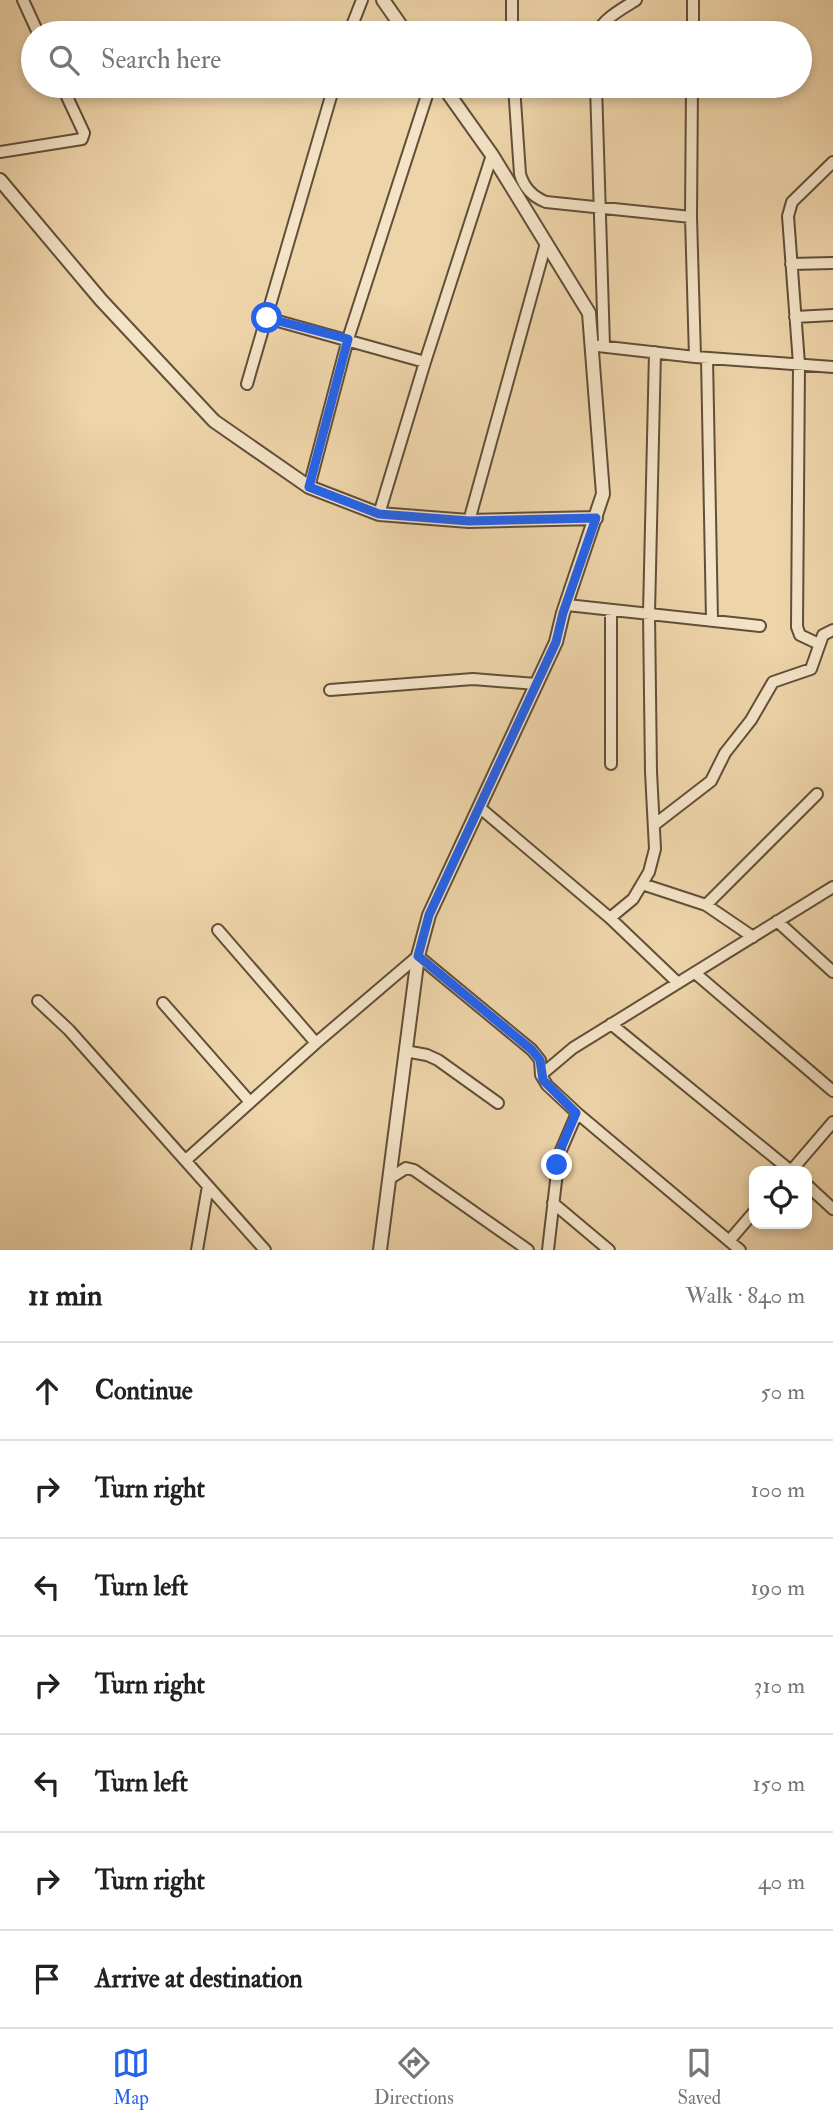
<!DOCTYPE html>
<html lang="en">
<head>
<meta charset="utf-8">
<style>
	:root { --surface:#fff; --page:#f2f2f2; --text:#222; --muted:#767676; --line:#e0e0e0; --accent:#2563eb }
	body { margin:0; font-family:"IM FELL Double Pica",serif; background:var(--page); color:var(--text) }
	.controls { position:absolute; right:21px; bottom:21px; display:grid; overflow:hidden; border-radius:14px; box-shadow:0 4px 10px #0003 }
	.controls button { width:63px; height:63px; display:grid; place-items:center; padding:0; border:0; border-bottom:2px solid var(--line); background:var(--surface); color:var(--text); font:35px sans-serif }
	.stop { position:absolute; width:21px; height:21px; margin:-16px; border:5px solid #2563eb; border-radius:50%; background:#fff }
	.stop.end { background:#2563eb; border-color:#fff; box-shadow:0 2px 7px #0008 }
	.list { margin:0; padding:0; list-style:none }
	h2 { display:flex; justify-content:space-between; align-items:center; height:91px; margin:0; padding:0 28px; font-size:30px }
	h2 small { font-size:23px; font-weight:400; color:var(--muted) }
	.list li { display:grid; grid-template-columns:46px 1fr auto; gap:21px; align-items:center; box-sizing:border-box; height:98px; padding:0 28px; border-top:2px solid var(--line) }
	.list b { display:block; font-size:26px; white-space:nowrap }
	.list em { font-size:23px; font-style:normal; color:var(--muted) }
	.icon { flex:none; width:38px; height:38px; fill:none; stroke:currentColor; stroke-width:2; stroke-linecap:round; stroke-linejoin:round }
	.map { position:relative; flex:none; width:833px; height:1250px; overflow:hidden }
	.search { position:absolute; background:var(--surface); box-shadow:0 4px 10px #0003; left:21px; right:21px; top:21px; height:77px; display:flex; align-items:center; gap:18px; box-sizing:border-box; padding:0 24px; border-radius:38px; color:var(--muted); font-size:26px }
	.sheet { height:777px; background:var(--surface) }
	nav { display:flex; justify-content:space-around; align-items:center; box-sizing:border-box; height:98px; border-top:2px solid var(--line); background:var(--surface); font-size:19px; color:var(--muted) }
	nav a { display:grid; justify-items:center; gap:4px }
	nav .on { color:var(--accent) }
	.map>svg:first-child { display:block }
</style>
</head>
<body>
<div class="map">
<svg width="833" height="1250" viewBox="0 0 833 1250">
	<rect width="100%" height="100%" fill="#eed4a9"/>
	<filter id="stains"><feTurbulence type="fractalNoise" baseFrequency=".00286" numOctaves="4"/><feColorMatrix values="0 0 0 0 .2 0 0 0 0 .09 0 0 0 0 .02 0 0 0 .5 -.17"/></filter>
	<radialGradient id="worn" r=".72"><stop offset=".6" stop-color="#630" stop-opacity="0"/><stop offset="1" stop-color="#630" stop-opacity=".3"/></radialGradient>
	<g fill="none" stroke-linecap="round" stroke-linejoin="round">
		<g stroke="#614f38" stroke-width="14">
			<path id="minor" d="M23 0 38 33
				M349 33 362 0
				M512 33V0
				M597 33C604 18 622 9 636 0
				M693 33V0
				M514 86 520 174C524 188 533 197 546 202L691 217
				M596 86 604 346
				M692 86 691 217 695 357
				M0 152 82 139 84 133 62 86
				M791 264 833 263
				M795 317 833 315
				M267 318 425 362
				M598 346 695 357 833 367
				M707 358 712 620
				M247 384 334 86
				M309 487 348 339 430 86
				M379 514 425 362 492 155
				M469 521 546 243
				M567 605 760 626
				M611 610V764
				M819 644 800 635 797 627 799 364 788 216 792 202 833 162
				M330 690 473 679 536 684
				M479 807 610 918 678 983
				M654 825 711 781 725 753 751 720 773 682 811 669 823 635 833 630
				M642 884 706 905 753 937
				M706 905 817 794
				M610 918 633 899 649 872 655 849 651 772 649 613 655 352
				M777 921 833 972
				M218 930 316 1043
				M695 973 833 1091
				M38 1001 69 1030 265 1250
				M163 1003 250 1102
				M611 1024 791 1171
				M405 1051 427 1055 438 1060 498 1103
				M186 1160 316 1043 418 956 532 1050 540 1060 541 1075
				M791 1171 833 1122
				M389 1179 406 1168 414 1170 528 1250
				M807 1185 833 1209
				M553 1203 609 1250
				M729 1241 754 1212
				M197 1250 208 1186
				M548 1250 559 1155 577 1113
				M740 1250 577 1113 547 1085 541 1075 573 1048 833 887"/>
		</g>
		<g stroke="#614f38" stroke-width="16">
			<path id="tertiary" d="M383 0 406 33
				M0 180 101 300 214 421 309 487 379 514 469 521 596 518
				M380 1250 418 956 429 915 556 642 563 613 603 494 589 313 492 155 443 86"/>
		</g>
		<use href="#minor" stroke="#f4e3c7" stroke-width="10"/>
		<use href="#tertiary" stroke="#f4e3c7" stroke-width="12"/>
	</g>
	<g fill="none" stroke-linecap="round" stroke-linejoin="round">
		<path stroke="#2563eb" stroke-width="9" d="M267 318 348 339 309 487 379 514 469 521 596 518 563 613 556 642 429 915 418 956 532 1050 540 1060 543 1080 576 1113 562 1146 557 1165"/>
	</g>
	<rect width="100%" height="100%" filter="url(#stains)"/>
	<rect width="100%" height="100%" fill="url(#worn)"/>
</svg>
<div class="controls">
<button><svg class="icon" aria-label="locate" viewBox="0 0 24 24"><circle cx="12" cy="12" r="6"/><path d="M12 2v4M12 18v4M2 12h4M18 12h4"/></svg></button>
</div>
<div class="stop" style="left:267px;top:318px"></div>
<div class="stop end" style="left:557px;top:1165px"></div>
<div class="search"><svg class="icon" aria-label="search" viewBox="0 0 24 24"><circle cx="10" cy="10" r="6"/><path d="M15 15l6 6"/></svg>Search here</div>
</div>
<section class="sheet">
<h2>11 min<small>Walk · 840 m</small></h2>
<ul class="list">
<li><svg class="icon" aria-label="ahead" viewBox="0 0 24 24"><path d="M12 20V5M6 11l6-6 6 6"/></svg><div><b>Continue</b></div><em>50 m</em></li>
<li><svg class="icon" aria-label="right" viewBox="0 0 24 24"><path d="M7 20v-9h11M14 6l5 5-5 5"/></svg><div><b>Turn right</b></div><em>100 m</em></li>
<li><svg class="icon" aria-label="left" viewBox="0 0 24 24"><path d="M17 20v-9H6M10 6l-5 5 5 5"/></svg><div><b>Turn left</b></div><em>190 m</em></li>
<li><svg class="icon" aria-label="right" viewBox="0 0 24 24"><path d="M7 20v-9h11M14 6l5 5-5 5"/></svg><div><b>Turn right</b></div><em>310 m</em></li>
<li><svg class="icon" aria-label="left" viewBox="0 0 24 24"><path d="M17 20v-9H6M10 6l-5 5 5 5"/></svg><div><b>Turn left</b></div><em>150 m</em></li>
<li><svg class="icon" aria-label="right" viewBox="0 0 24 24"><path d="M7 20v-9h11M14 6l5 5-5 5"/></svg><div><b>Turn right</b></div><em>40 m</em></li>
<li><svg class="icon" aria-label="arrive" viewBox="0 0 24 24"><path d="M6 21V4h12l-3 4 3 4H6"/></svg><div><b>Arrive at destination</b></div></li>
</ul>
</section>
<nav>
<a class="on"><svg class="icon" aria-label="map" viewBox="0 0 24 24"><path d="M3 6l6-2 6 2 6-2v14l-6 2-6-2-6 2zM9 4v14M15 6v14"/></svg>Map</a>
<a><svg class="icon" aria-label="directions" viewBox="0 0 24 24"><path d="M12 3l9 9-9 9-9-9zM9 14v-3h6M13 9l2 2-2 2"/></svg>Directions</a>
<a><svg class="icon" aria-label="saved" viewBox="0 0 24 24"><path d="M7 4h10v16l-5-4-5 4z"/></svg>Saved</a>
</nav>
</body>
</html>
